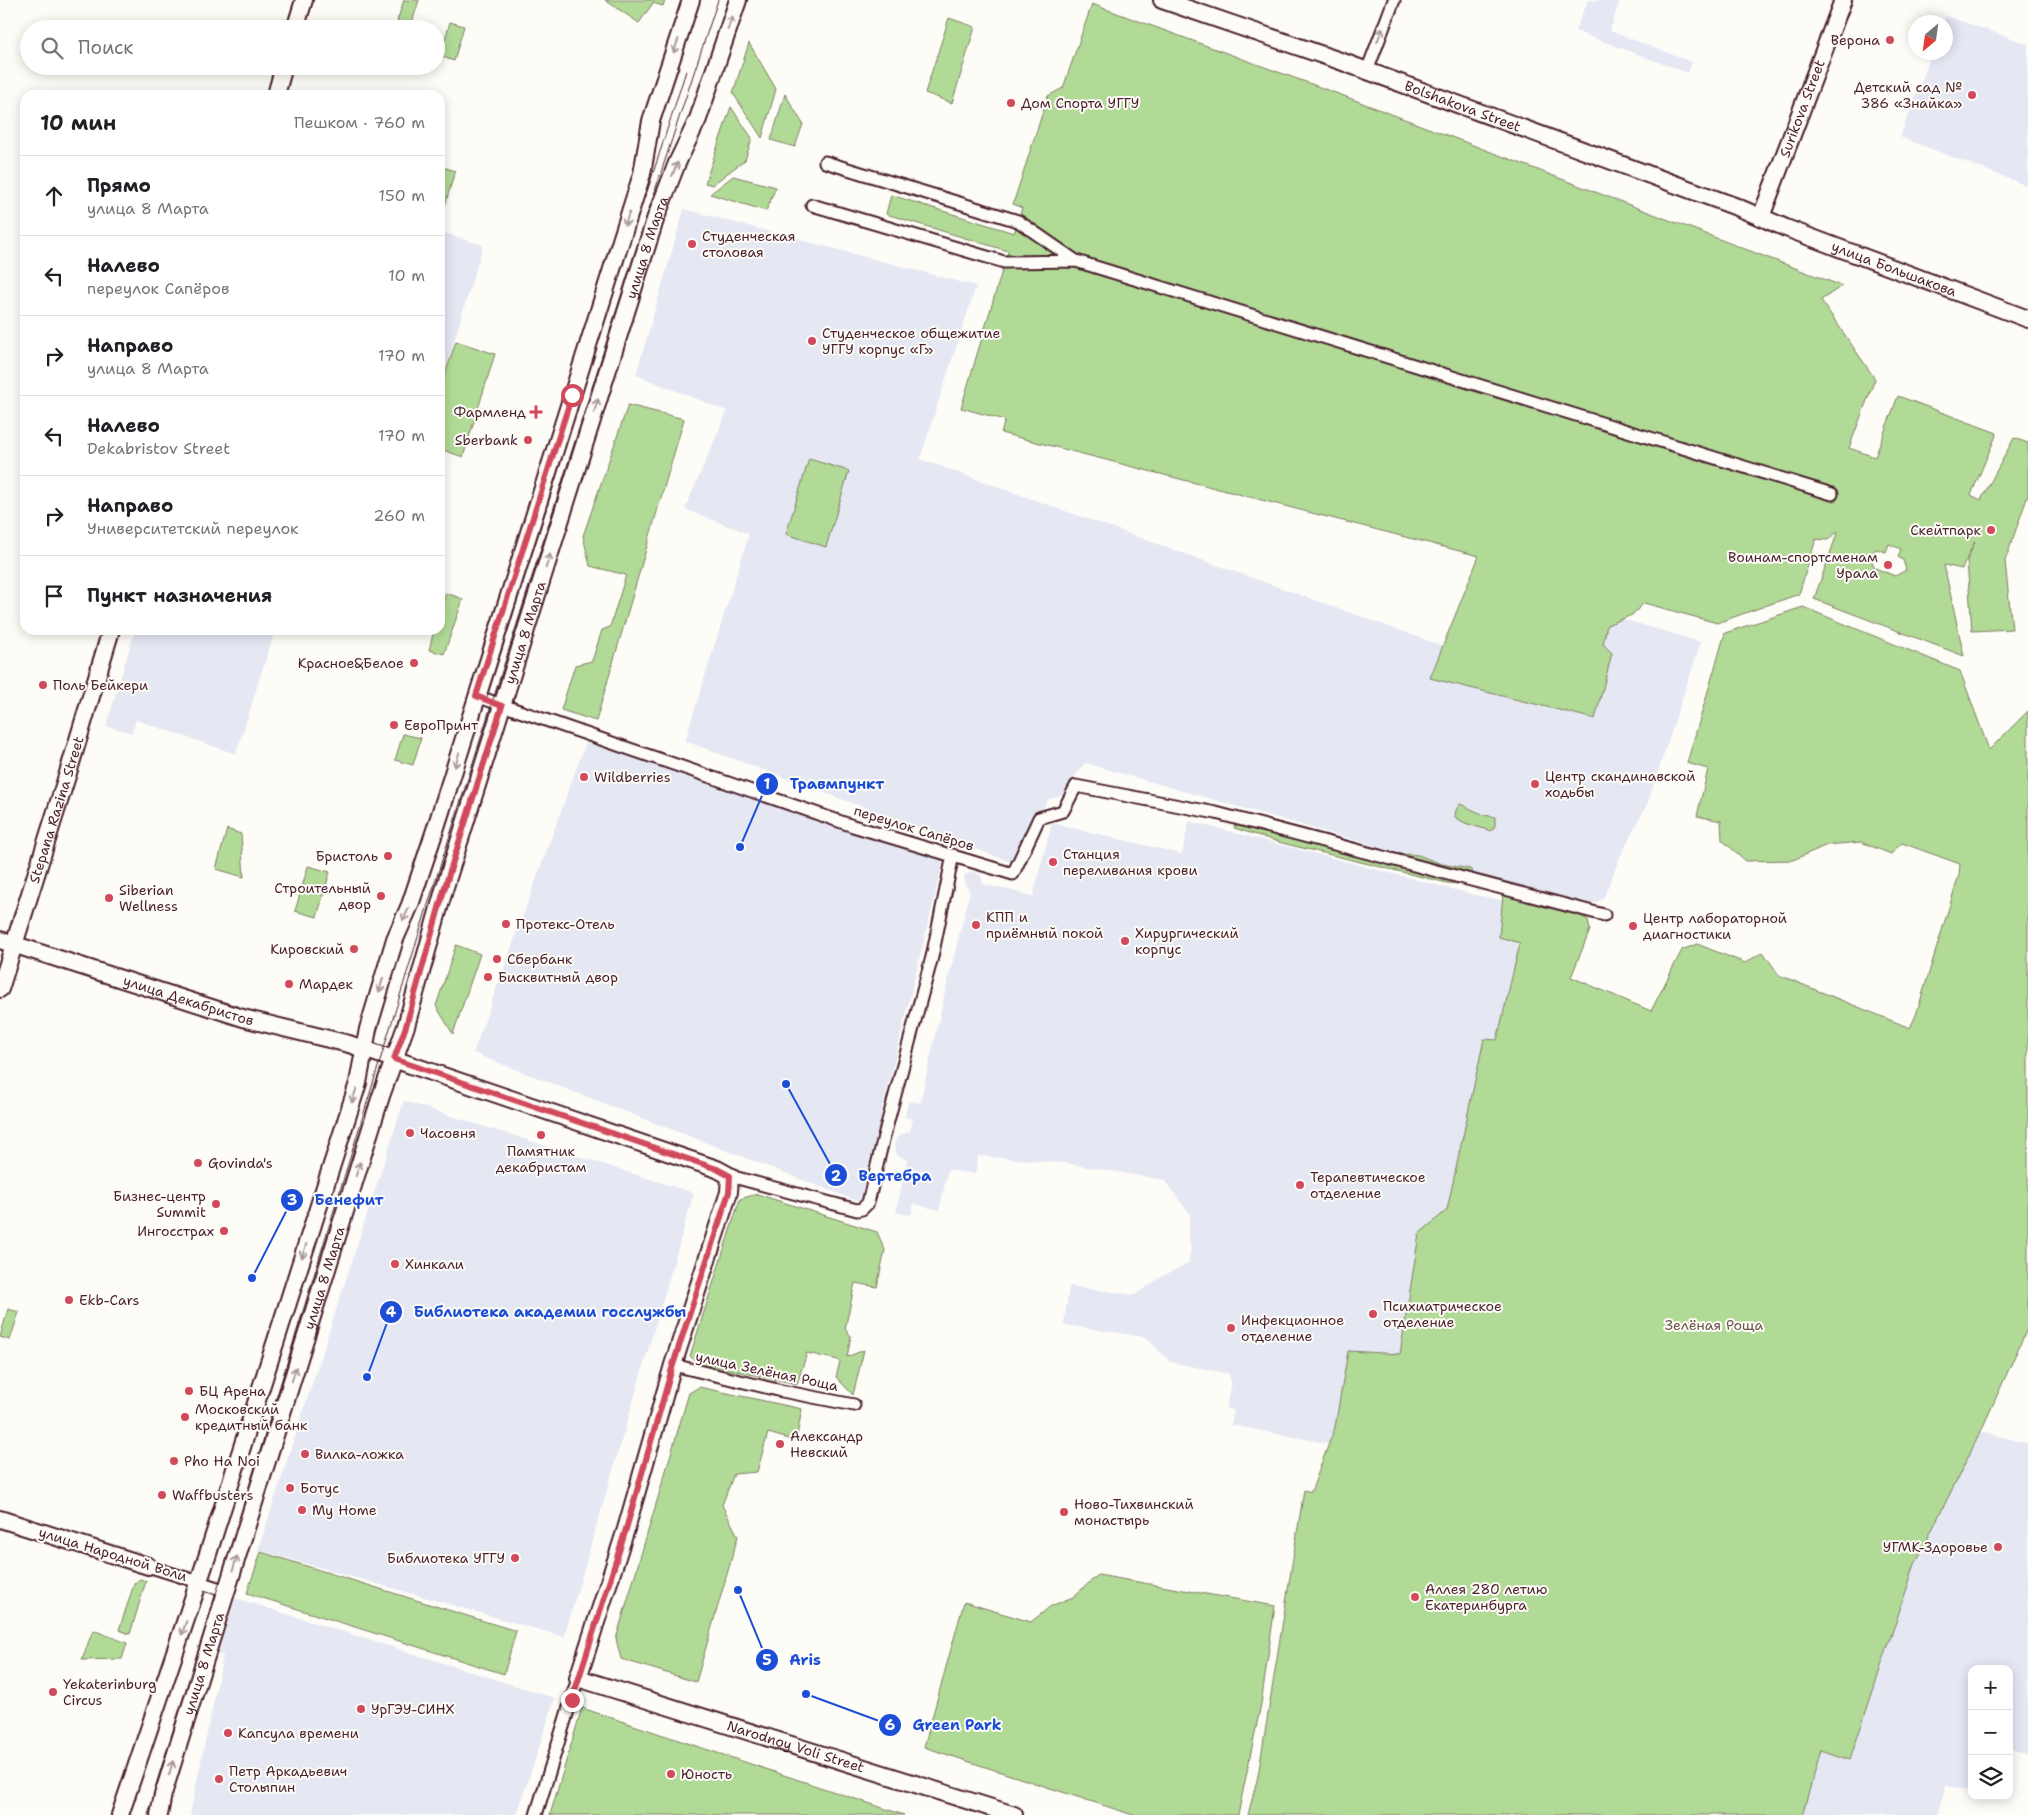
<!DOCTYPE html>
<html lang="ru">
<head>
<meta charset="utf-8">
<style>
	:root { --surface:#fff; --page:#f2f2f2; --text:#202124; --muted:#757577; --line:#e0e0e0 }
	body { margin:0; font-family:"Shantell Sans",sans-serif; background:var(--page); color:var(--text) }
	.controls { position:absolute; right:15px; bottom:15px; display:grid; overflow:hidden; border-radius:10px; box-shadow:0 2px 12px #0003 }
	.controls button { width:45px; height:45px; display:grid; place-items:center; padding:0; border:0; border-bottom:1px solid var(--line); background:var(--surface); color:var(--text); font:25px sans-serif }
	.compass { position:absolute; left:1908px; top:15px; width:45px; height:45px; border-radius:50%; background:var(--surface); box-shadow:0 2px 12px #0003; rotate:209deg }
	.stop { position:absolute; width:15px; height:15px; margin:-11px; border:4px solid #d1495b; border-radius:50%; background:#fff }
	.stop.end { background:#d1495b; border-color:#fff; box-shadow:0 1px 5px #0008 }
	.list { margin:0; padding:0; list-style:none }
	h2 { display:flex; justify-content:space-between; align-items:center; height:65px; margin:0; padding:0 20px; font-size:21px }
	h2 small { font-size:16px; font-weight:400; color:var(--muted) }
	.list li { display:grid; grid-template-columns:32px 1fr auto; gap:15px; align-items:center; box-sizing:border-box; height:80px; padding:0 20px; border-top:1px solid var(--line) }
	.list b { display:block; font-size:19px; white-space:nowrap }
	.list p { margin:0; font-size:16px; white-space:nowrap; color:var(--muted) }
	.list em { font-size:16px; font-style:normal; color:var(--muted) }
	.icon { flex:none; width:28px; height:28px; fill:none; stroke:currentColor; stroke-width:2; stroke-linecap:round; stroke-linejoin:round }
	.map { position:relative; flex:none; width:2028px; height:1815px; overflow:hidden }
	.search { position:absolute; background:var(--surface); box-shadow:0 2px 12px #0003; left:20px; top:20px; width:425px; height:55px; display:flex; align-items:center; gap:12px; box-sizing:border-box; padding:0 18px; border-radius:28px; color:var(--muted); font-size:19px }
	.panel { position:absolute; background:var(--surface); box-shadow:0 2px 12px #0003; left:20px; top:90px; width:425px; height:545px; border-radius:15px }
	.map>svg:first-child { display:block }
</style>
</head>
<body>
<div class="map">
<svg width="2028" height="1815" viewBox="0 0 2028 1815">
	<rect width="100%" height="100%" fill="#fdfcf7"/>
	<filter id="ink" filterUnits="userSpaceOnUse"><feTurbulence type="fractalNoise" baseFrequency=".02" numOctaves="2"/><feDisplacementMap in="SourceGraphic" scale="10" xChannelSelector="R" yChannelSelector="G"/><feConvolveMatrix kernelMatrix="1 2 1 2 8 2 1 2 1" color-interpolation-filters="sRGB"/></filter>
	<g filter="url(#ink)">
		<path fill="#e5e8f3" d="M1588 0H1620L1610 31 1692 62 1688 73 1575 31Z
			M1946 16 2028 44V179L2025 185 1900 137 1932 53 1946 52V22H1944Z
			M684 209 976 286 920 459 1569 691 1595 611 1701 642 1648 802 1621 855 1603 899 1592 904 1479 876 1085 763 1060 796 1048 800 1011 862 685 741 749 534 685 509 727 411 636 375Z
			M440 232 483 245 440 388Z
			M135 630H275L236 754 136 720 132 733 106 726Z
			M586 742 944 858 860 1202 473 1053Z
			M1189 821 1475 895 1511 902 1519 909 1517 958 1497 1041 1485 1039 1412 1370 1383 1454 1231 1425 1234 1410 1226 1409 1231 1382 1229 1374 1170 1362 1146 1337 1064 1325 1069 1286 1135 1295 1161 1277 1188 1263 1191 1250 1188 1233 1190 1214 1164 1180 1064 1163 978 1156 975 1174 948 1170 939 1210 914 1204 911 1215 896 1212 907 1160 897 1155 894 1143 900 1135 910 1131 913 1119 905 1117 908 1101 920 1103 944 997 970 891 964 884V876L970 872H974L981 875 983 884 1033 896 1052 823 1182 854Z
			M404 1101 694 1193 564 1637 258 1550Z
			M1981 1431 2028 1444V1756L2009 1749V1669H1972V1793L1946 1784 1937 1815H1802L1821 1750 1850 1760 1915 1564Z
			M235 1598 555 1698 517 1815H190L223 1656 218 1654Z"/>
		<path fill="#b1da97" stroke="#7e7c61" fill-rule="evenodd" d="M404 0H419L411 26 397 21Z
			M605 0H665L663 6 653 3 639 23Z
			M1092 4 1344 96 1842 286 1821 300 1875 379 1849 448 1875 457 1898 396 1997 433 1971 495 1981 500 2014 438 2028 443V495L2005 561 2012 629 1972 631 1967 560 1975 541 1962 569 1944 565 1964 656 1814 599 1838 531 1828 540 1816 539 1799 594 1717 623 1644 603 1632 615 1607 625 1603 644 1612 653 1595 719 1430 678 1479 556 1001 433 1005 420 961 408 1008 251 886 214 891 195 1014 233 1022 208 1013 204 1048 96 1063 88ZM1889 544 1901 549 1898 557 1903 560 1906 570 1895 576 1875 568 1870 557 1876 549 1886 552Z
			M949 18 975 27 952 103 925 93Z
			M450 22 464 26 454 61 440 56Z
			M749 43 776 89 762 138 733 93Z
			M785 94 803 124 795 147 771 140Z
			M731 107 752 138 745 160 712 185 705 183Z
			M440 166 455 171 443 212 440 211Z
			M733 176 776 187 766 211 710 194Z
			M456 341 495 354 463 457 440 449V390Z
			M628 405 684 419 596 721 561 710 575 665 592 661 602 630 610 627 626 575 590 566 583 536Z
			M809 459 849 471 826 547 786 534Z
			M446 593 463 599 444 654 429 650 434 630H440V611Z
			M1803 607 1960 671 1989 750 2028 711V1327L1981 1431 1915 1564 1850 1760 1821 1750 1802 1815H1248L1258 1776 1304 1490 1311 1492 1335 1427 1348 1351 1400 1354 1419 1234 1447 1210 1484 1039 1497 1040 1520 943 1499 937 1503 894 1579 915 1588 920 1590 930 1571 977 1651 1011 1682 950 1697 944 1745 963 1763 952 1779 975 1910 1028 1916 1015 1959 875 1960 864 1902 843 1891 854 1861 842 1827 845 1793 860 1746 861 1722 840 1721 821 1697 816 1708 769 1687 763 1725 633Z
			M403 734 421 738 413 765 395 760Z
			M1460 804 1484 815 1495 817V826L1491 831 1465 823 1455 817 1456 810Z
			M1239 816 1390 853 1418 855 1442 864 1470 869 1474 874 1469 885 1447 883 1282 843 1234 828Z
			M227 829 241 834 244 877 216 869Z
			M308 866 330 872 317 917 295 911Z
			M456 945 480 954 453 1034 436 1006Z
			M757 1194 877 1232 885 1250 877 1287 855 1283 845 1329 851 1336 847 1357 864 1350 853 1395 836 1377 840 1362 838 1360 807 1353 797 1384 697 1363 690 1356 740 1199Z
			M8 1309 19 1312 10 1340 0 1337Z
			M699 1387 802 1409 796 1441 768 1433 757 1472 734 1474 722 1505 738 1536 696 1682 621 1659 616 1639 689 1393Z
			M261 1552 516 1631 504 1674 247 1593Z
			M1098 1575 1275 1606 1261 1704 1238 1815H1133L924 1747 964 1602 1031 1622 1051 1606 1073 1597Z
			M140 1579 146 1581 130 1634 119 1630 134 1584Z
			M93 1630 127 1643 122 1659 82 1660Z
			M582 1708 904 1815H550Z"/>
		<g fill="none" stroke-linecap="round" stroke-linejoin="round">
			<g stroke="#4a1f2b" stroke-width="15">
				<path id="street" d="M1367 71 1394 0
					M825 162 1018 221 1076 261
					M812 205 1004 262 1076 261 1832 494
					M476 696 853 826 1013 874 1039 818 1063 811 1076 786 1216 813 1604 915
					M730 1176 857 1210 862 1209 868 1203 884 1136 932 957 953 855
					M673 1365 782 1391 854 1405
					M148 1566 227 1591
					M536 1815 578 1678"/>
			</g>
			<g stroke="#4a1f2b" stroke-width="20">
				<g id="secondary">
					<path id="s1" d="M1162 0 1343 62 1737 207 1786 228 2028 319"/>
					<path d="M295 29 304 0"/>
					<path d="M276 95 284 66"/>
					<path id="s2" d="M1761 217 1843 0"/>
					<path id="s3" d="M0 940 243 1018 349 1044 717 1169 730 1176 729 1192 673 1365 626 1529 578 1678 1014 1815"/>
					<path id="s4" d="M0 989 68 773 111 630"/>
					<path d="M0 1519 148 1566"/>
					<path d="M120 1815 207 1557 358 1083 368 1029 395 939 410 905 437 824 642 174 651 121 691 0"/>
					<path id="s5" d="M159 1815 163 1794 381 1096 406 1026 444 890 655 220 677 163 698 119 738 0"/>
				</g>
			</g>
			<use href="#street" stroke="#fdfcf7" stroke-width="11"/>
			<use href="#secondary" stroke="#fdfcf7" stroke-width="16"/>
			<path stroke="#4a1f2b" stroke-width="1" d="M647 192 686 71
				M486 700 562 459
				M148 1815 430 898 642 230 718 0"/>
		</g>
		<defs><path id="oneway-shaft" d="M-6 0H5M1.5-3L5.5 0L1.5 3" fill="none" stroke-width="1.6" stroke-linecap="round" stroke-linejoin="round" transform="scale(1.25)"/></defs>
		<g stroke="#ac999b">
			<use href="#oneway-shaft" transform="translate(730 23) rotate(-71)"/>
			<use href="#oneway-shaft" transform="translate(1380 35) rotate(-68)"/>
			<use href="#oneway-shaft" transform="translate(676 46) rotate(109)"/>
			<use href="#oneway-shaft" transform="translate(675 169) rotate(-68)"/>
			<use href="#oneway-shaft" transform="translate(627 219) rotate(108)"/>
			<use href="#oneway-shaft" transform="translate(596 406) rotate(-73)"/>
			<use href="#oneway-shaft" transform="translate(548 561) rotate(-72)"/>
			<use href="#oneway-shaft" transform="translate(457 760) rotate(107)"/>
			<use href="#oneway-shaft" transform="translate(406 914) rotate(115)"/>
			<use href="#oneway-shaft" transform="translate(381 985) rotate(106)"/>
			<use href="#oneway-shaft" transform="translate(354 1096) rotate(108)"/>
			<use href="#oneway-shaft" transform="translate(358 1169) rotate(-73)"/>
			<use href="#oneway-shaft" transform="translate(304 1251) rotate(108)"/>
			<use href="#oneway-shaft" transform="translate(294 1374) rotate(-73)"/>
			<use href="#oneway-shaft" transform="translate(235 1563) rotate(-73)"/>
			<use href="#oneway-shaft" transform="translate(184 1628) rotate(109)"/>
			<use href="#oneway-shaft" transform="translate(171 1768) rotate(-73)"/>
		</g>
	</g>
	<g fill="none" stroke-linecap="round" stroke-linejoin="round" filter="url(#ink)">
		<path stroke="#d1495b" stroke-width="6" d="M572 395 476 696 502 706 444 890 406 1026 394 1059 717 1169 730 1176 729 1192 673 1365 626 1529 572 1700"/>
	</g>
	<g fill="#d1495b" stroke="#fdfcf7" stroke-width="2">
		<circle cx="1890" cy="40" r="5"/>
		<circle cx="1972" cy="95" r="5"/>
		<circle cx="1011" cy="103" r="5"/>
		<circle cx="692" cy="244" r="5"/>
		<circle cx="812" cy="341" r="5"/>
		<path d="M533.5 404.5h5v5h5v5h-5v5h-5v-5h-5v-5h5z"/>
		<circle cx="528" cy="440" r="5"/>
		<circle cx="1991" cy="530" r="5"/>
		<circle cx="1888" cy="565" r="5"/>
		<circle cx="414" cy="663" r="5"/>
		<circle cx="43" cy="685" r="5"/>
		<circle cx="394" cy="725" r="5"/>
		<circle cx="584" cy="777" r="5"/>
		<circle cx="1535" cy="784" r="5"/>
		<circle cx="388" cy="856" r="5"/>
		<circle cx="1053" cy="862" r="5"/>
		<circle cx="381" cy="896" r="5"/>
		<circle cx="109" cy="898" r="5"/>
		<circle cx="506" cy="924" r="5"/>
		<circle cx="976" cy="925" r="5"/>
		<circle cx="1633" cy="926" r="5"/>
		<circle cx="1125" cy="941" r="5"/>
		<circle cx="354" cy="949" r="5"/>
		<circle cx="497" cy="959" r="5"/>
		<circle cx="488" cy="977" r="5"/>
		<circle cx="289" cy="984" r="5"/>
		<circle cx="410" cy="1133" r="5"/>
		<circle cx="541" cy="1135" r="5"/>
		<circle cx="198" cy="1163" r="5"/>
		<circle cx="1300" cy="1185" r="5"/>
		<circle cx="216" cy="1204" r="5"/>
		<circle cx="224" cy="1231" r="5"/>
		<circle cx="395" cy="1264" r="5"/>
		<circle cx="69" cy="1300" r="5"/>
		<circle cx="1373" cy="1314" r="5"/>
		<circle cx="1231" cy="1328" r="5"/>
		<circle cx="189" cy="1391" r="5"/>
		<circle cx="185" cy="1417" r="5"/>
		<circle cx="780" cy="1444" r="5"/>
		<circle cx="305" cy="1454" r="5"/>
		<circle cx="174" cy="1461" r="5"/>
		<circle cx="290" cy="1488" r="5"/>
		<circle cx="162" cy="1495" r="5"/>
		<circle cx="302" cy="1510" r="5"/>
		<circle cx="1064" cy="1512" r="5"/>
		<circle cx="1998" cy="1547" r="5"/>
		<circle cx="515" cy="1558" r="5"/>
		<circle cx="1415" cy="1597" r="5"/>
		<circle cx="53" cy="1692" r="5"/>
		<circle cx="361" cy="1709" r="5"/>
		<circle cx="228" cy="1733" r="5"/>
		<circle cx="671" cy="1774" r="5"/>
		<circle cx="219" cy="1779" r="5"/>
	</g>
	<g text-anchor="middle" stroke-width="4" stroke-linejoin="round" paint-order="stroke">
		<g font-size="14" fill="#4a1f2b" stroke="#fdfcf7" text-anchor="start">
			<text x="1880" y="45" text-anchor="end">Верона</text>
			<text x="1962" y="92" text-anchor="end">Детский сад №<tspan x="1962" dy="16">386 «Знайка»</tspan></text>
			<text x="1021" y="108">Дом Спорта УГГУ</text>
			<text x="702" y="241">Студенческая<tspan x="702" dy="16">столовая</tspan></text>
			<text x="822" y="338">Студенческое общежитие<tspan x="822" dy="16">УГГУ корпус «Г»</tspan></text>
			<text x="526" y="417" text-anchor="end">Фармленд</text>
			<text x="518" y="445" text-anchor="end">Sberbank</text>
			<text x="1981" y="535" text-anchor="end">Скейтпарк</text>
			<text x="1878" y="562" text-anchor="end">Воинам-спортсменам<tspan x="1878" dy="16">Урала</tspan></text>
			<text x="404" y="668" text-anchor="end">Красное&amp;Белое</text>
			<text x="53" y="690">Поль Бейкери</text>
			<text x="404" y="730">ЕвроПринт</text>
			<text x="1545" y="781">Центр скандинавской<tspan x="1545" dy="16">ходьбы</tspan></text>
			<text x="594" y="782">Wildberries</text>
			<text x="1063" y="859">Станция<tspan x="1063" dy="16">переливания крови</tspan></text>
			<text x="378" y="861" text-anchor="end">Бристоль</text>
			<text x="371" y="893" text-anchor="end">Строительный<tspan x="371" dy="16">двор</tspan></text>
			<text x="119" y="895">Siberian<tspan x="119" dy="16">Wellness</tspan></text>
			<text x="986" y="922">КПП и<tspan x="986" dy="16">приёмный покой</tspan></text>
			<text x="1643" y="923">Центр лабораторной<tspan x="1643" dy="16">диагностики</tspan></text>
			<text x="516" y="929">Протекс-Отель</text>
			<text x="1135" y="938">Хирургический<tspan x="1135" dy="16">корпус</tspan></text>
			<text x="344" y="954" text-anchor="end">Кировский</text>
			<text x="507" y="964">Сбербанк</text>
			<text x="498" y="982">Бисквитный двор</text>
			<text x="299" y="989">Мардек</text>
			<text x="420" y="1138">Часовня</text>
			<text x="541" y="1156" text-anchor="middle">Памятник<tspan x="541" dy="16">декабристам</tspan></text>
			<text x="208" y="1168">Govinda's</text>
			<text x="1310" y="1182">Терапевтическое<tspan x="1310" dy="16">отделение</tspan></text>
			<text x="206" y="1201" text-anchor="end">Бизнес-центр<tspan x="206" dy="16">Summit</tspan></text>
			<text x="214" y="1236" text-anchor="end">Ингосстрах</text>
			<text x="405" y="1269">Хинкали</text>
			<text x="79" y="1305">Ekb-Cars</text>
			<text x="1383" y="1311">Психиатрическое<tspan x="1383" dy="16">отделение</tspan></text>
			<text x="1241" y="1325">Инфекционное<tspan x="1241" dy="16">отделение</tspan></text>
			<text x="199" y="1396">БЦ Арена</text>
			<text x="195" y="1414">Московский<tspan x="195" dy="16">кредитный банк</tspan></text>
			<text x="790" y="1441">Александр<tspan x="790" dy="16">Невский</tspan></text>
			<text x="315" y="1459">Вилка-ложка</text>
			<text x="184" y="1466">Pho Ha Noi</text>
			<text x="300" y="1493">Ботус</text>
			<text x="172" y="1500">Waffbusters</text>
			<text x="1074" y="1509">Ново-Тихвинский<tspan x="1074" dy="16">монастырь</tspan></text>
			<text x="312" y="1515">My Home</text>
			<text x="1988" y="1552" text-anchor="end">УГМК-Здоровье</text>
			<text x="505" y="1563" text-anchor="end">Библиотека УГГУ</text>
			<text x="1425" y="1594">Аллея 280 летию<tspan x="1425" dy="16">Екатеринбурга</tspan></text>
			<text x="63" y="1689">Yekaterinburg<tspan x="63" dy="16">Circus</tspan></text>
			<text x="371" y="1714">УрГЭУ-СИНХ</text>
			<text x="238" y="1738">Капсула времени</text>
			<text x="229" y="1776">Петр Аркадьевич<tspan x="229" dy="16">Столыпин</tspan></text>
			<text x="681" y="1779">Юность</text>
		</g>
		<g font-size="14" fill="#4a1f2b" stroke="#fdfcf7">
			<text dy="5" stroke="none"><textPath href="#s1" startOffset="319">Bolshakova Street</textPath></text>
			<text dy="5" stroke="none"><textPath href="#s2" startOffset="116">Surikova Street</textPath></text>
			<text dy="5" stroke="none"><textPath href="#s5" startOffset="1642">улица 8 Марта</textPath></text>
			<text dy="5" stroke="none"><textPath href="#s1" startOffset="780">улица Большакова</textPath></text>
			<text dy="5" stroke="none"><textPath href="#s5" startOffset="1238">улица 8 Марта</textPath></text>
			<text dy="5" stroke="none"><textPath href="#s4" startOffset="188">Stepana Razina Street</textPath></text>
			<text transform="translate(914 828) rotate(17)" y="5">переулок Сапёров</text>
			<text dy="5" stroke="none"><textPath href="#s3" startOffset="198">улица Декабристов</textPath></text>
			<text dy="5" stroke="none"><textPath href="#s5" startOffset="562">улица 8 Марта</textPath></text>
			<text transform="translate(767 1371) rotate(12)" y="5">улица Зелёная Роща</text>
			<text transform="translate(113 1554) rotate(17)" y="5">улица Народной Воли</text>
			<text dy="5" stroke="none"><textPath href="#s5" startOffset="158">улица 8 Марта</textPath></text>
			<text dy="5" stroke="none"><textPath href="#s3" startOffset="1521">Narodnoy Voli Street</textPath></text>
		</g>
		<g font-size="14" fill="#69574b" stroke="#fdfcf7">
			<text x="1714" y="1330">Зелёная Роща</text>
		</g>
	</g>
	<path fill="none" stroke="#1d4ed8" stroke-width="2" d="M740 847L767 784M786 1084L836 1175M252 1278L292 1200M367 1377L391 1312M738 1590L767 1660M806 1694L890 1725"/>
	<g fill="#1d4ed8" stroke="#fdfcf7" stroke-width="2">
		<circle cx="740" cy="847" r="5"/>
		<circle cx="786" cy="1084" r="5"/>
		<circle cx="252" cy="1278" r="5"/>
		<circle cx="367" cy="1377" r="5"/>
		<circle cx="738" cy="1590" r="5"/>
		<circle cx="806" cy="1694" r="5"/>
		<circle cx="767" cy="784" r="12"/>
		<circle cx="836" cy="1175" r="12"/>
		<circle cx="292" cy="1200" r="12"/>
		<circle cx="391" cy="1312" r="12"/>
		<circle cx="767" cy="1660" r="12"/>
		<circle cx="890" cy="1725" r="12"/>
	</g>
	<g font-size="15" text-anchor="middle" font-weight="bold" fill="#fff">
		<text x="767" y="789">1</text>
		<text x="836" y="1181">2</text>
		<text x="292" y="1205">3</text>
		<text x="391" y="1317">4</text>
		<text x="767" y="1665">5</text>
		<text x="890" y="1730">6</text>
	</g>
	<g font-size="15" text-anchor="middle" font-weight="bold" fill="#1d4ed8" stroke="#fdfcf7" stroke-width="4" stroke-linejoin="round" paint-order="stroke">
		<text x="837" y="789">Травмпункт</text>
		<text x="895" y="1181">Вертебра</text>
		<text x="349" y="1205">Бенефит</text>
		<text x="550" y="1317">Библиотека академии госслужбы</text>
		<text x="805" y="1665">Aris</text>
		<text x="957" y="1730">Green Park</text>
	</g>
</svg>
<div class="controls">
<button>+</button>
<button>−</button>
<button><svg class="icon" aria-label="layers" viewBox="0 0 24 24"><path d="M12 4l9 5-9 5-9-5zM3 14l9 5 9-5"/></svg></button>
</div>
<svg class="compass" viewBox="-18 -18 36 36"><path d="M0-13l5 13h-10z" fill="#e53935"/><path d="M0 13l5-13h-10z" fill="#757577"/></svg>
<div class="stop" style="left:572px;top:395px"></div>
<div class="stop end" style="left:572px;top:1700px"></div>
<div class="search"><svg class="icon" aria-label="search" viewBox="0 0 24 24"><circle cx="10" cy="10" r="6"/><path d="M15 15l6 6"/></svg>Поиск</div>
<section class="panel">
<h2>10 мин<small>Пешком · 760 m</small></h2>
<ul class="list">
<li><svg class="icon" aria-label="ahead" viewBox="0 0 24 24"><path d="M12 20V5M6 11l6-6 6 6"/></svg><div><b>Прямо</b><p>улица 8 Марта</p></div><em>150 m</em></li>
<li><svg class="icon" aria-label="left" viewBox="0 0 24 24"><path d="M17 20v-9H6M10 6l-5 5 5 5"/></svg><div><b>Налево</b><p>переулок Сапёров</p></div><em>10 m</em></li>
<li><svg class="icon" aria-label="right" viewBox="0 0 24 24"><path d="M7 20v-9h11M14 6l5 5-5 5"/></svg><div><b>Направо</b><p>улица 8 Марта</p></div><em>170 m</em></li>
<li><svg class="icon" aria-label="left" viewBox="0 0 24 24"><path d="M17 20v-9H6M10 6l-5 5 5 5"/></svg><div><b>Налево</b><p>Dekabristov Street</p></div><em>170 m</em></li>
<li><svg class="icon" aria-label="right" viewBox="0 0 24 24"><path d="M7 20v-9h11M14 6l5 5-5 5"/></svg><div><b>Направо</b><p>Университетский переулок</p></div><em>260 m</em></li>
<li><svg class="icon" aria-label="arrive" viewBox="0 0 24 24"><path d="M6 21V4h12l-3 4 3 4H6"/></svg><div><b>Пункт назначения</b></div></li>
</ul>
</section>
</div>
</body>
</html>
